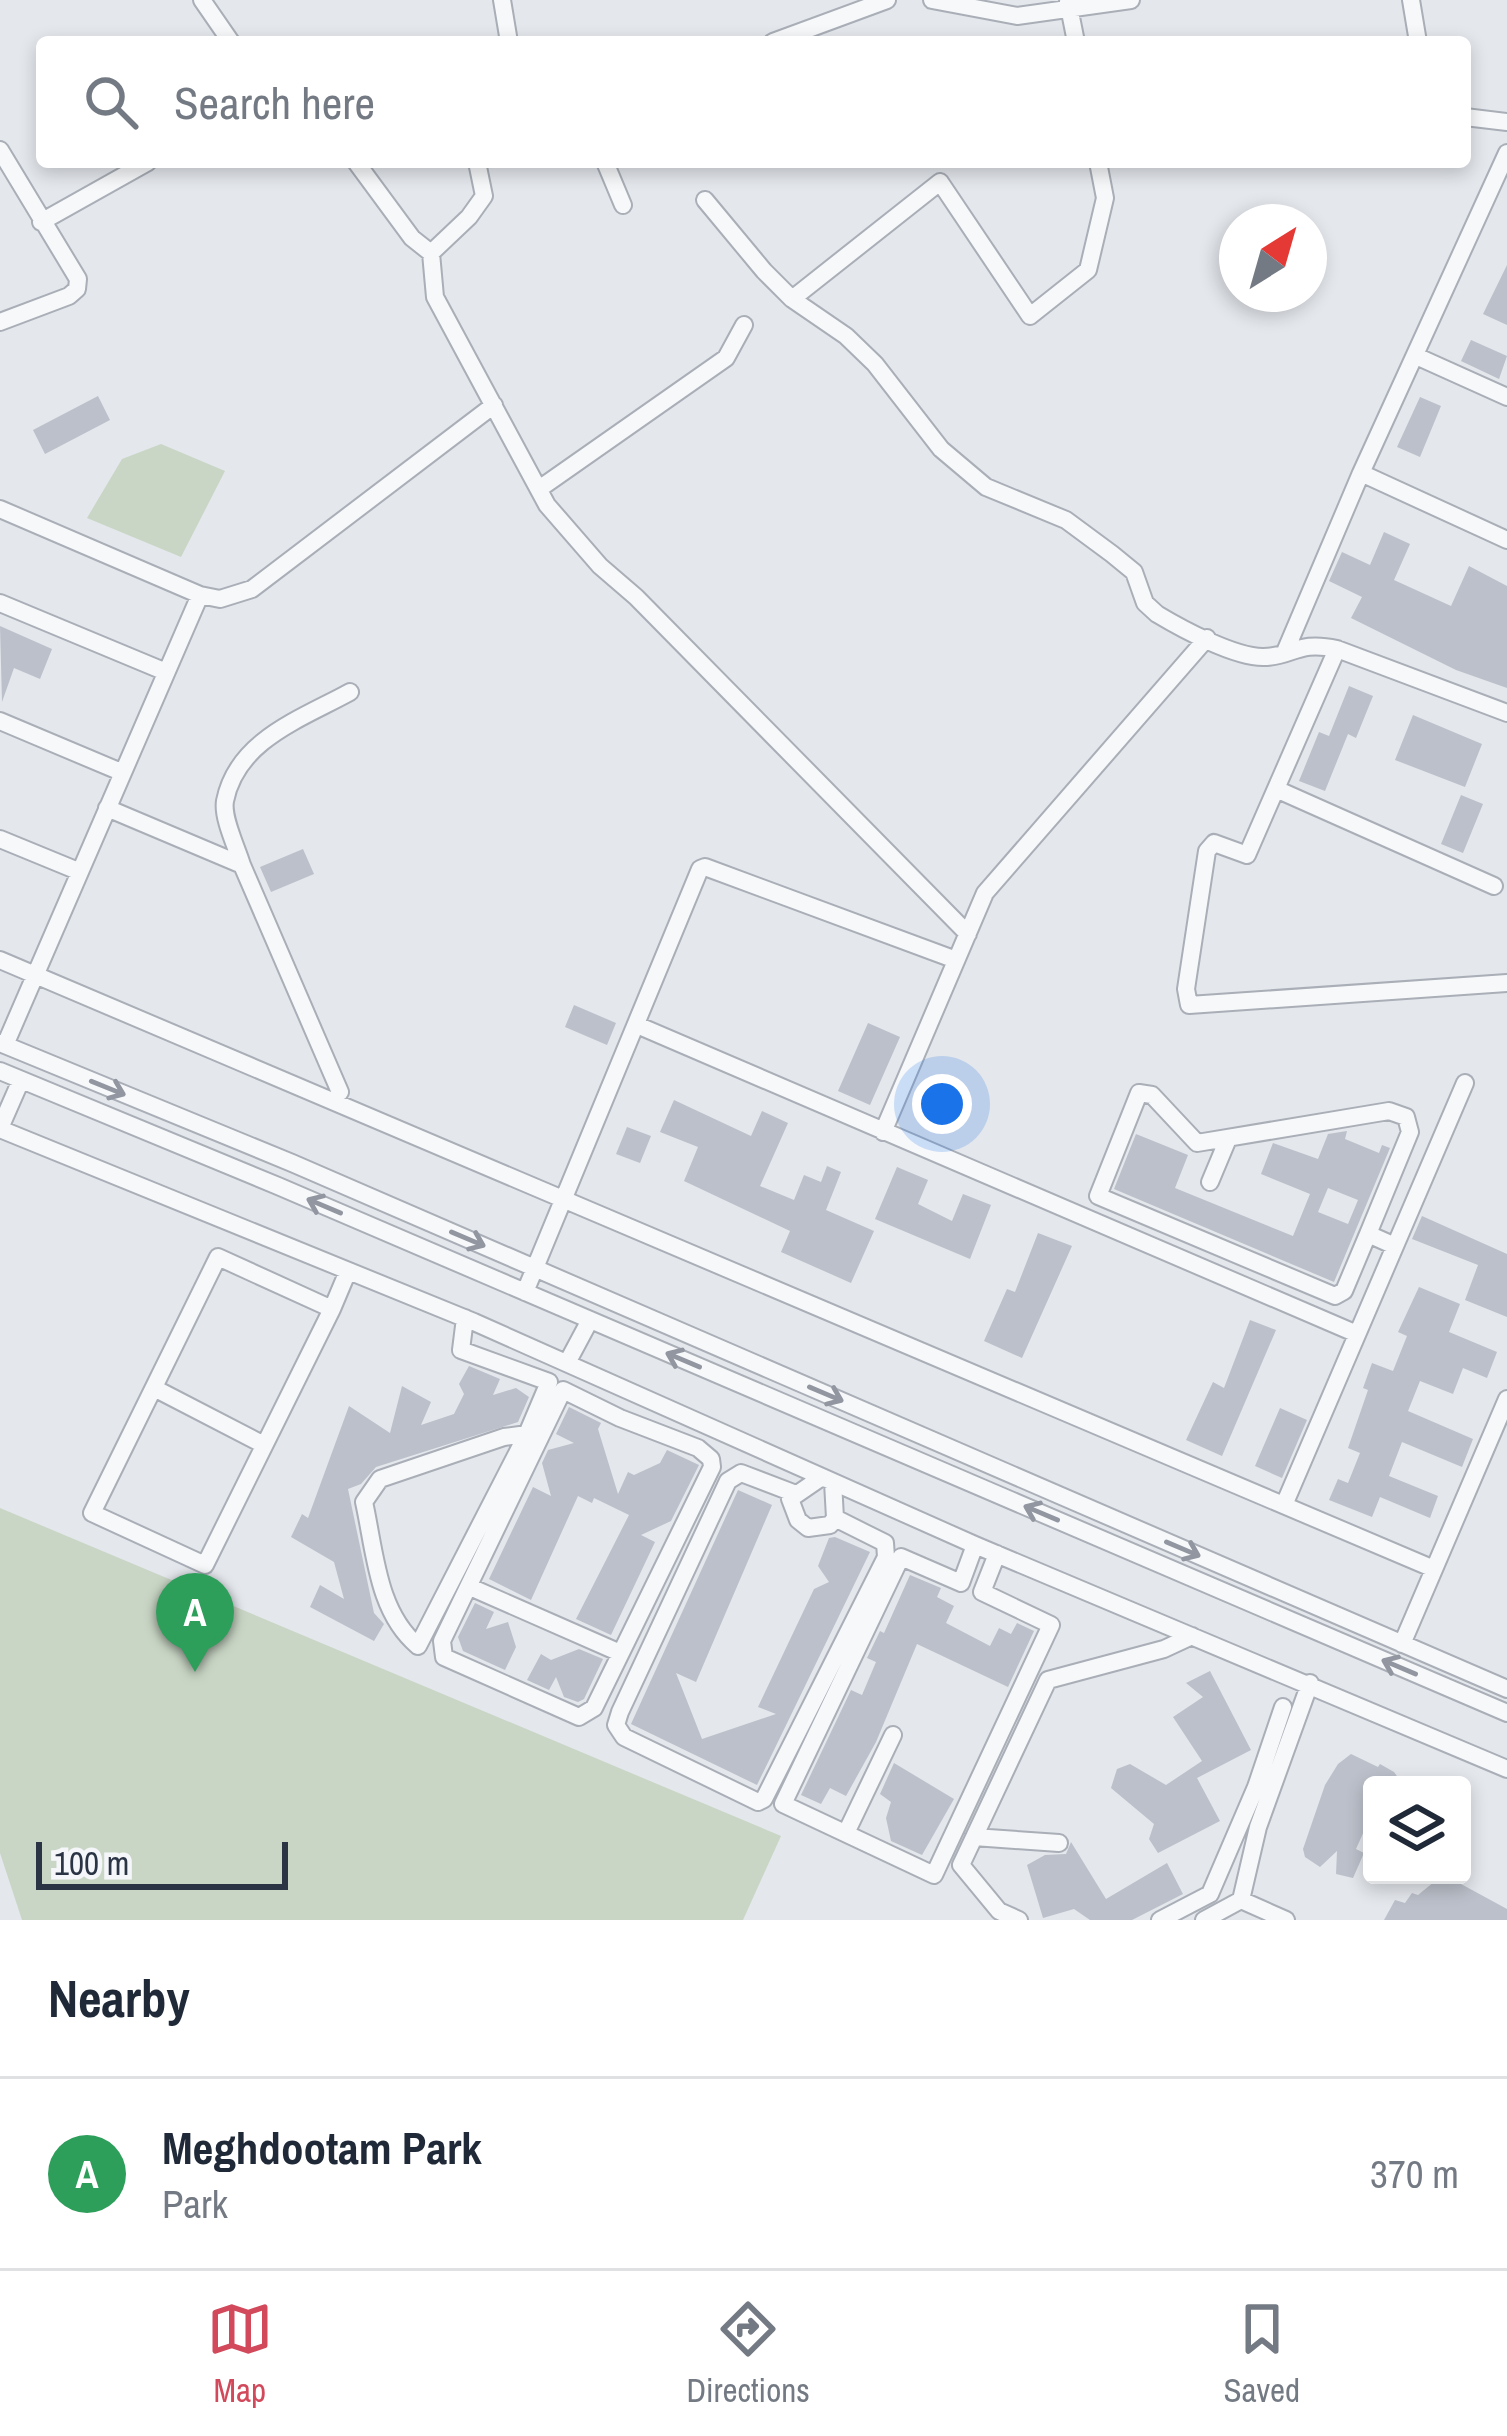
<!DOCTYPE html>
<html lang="en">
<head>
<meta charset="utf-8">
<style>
	:root { --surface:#fff; --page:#f2f2f3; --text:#1f2937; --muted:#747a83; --line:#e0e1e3; --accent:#d1495b }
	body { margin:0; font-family:"Archivo Narrow",sans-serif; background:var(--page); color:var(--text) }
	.controls { position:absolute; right:36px; bottom:36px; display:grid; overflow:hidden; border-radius:12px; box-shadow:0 6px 18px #0003 }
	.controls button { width:108px; height:108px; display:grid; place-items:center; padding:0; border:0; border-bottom:3px solid var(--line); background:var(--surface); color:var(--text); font:60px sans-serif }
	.compass { position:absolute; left:1219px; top:204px; width:108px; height:108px; border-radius:50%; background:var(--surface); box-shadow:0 6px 18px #0003; rotate:37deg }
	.scale { position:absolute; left:36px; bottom:30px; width:252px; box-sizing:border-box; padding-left:12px; border:6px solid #2b3445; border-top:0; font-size:33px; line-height:42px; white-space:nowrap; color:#2b3445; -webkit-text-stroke:9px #f4f6f9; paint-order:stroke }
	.you { position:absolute; left:942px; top:1104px; width:42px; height:42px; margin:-30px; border:9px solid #fff; border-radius:50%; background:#1a73e8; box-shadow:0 0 0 18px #1a73e833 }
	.badge { display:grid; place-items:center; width:78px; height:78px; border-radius:50%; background:var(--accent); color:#fff; font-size:39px; font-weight:700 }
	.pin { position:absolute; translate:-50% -99px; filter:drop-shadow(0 3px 6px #0008) }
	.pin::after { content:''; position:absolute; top:63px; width:42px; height:36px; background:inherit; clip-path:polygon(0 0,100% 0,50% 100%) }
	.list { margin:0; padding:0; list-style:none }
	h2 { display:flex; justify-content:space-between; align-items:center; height:156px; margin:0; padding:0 48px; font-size:51px }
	h2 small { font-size:39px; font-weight:400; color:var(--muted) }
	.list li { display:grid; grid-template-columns:78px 1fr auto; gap:36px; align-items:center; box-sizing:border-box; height:192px; padding:0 48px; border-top:3px solid var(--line) }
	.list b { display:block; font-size:45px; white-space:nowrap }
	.list p { margin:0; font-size:39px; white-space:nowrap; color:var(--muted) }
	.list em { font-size:39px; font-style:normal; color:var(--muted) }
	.icon { flex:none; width:66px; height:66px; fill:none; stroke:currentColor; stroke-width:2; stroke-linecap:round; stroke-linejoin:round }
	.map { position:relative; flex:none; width:1507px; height:1920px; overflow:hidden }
	.search { position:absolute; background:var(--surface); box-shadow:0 6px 18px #0003; left:36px; right:36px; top:36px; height:132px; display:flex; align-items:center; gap:30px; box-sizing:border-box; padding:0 42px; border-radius:12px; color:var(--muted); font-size:45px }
	.sheet { height:348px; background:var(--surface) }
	nav { display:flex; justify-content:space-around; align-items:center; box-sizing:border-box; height:168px; border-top:3px solid var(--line); background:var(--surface); font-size:33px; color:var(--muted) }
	nav a { display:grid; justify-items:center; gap:6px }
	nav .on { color:var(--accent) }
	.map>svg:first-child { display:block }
</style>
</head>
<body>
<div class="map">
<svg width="1507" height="1920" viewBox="0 0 1507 1920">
	<rect width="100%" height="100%" fill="#e4e7ec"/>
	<path fill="#c9d6c5" d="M161 444 225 471 181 557 87 518 122 459Z
		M0 1508 781 1836 743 1920H22L0 1853Z"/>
	<path fill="#bbc0ca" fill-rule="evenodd" d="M1507 265V325L1483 314Z
		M1471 340 1507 356 1499 379 1461 361Z
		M98 396 110 420 45 454 33 430Z
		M1420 397 1441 406 1420 457 1397 447Z
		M1384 532 1410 544 1394 580 1451 606 1469 566 1507 586V688L1456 670 1351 618 1362 597 1329 581 1342 552 1370 565Z
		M0 626 52 649 40 679 14 668 2 702Z
		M1349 686 1373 696 1356 738 1348 734 1325 791 1299 781 1319 732 1329 736Z
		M1413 715 1482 744 1465 787 1395 760Z
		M1461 795 1483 804 1463 853 1441 844Z
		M303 849 314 874 271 892 260 867Z
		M574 1005 616 1023 607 1045 565 1027Z
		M868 1023 900 1037 870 1105 838 1091Z
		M674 1100 751 1136 762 1111 788 1123 760 1186 794 1200 804 1175 821 1182 827 1166 841 1172 826 1210 874 1231 851 1283 781 1252 790 1231 684 1181 698 1147 660 1132Z
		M627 1127 651 1136 640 1163 616 1154Z
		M1347 1131 1345 1139 1379 1153 1382 1145 1390 1148 1334 1282 1114 1189 1136 1134 1188 1155 1175 1188 1293 1236 1310 1194 1261 1174 1273 1143 1318 1159 1328 1134ZM1328 1188 1358 1200 1348 1224 1318 1212Z
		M897 1167 928 1180 918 1204 952 1221 963 1194 991 1205 970 1259 875 1219Z
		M1422 1216 1507 1254V1317L1465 1300 1478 1265 1412 1239Z
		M1038 1233 1072 1246 1022 1358 984 1341 1007 1289 1015 1292Z
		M1419 1287 1460 1304 1449 1332 1497 1352 1487 1378 1463 1368 1453 1394 1420 1381 1408 1411 1473 1439 1462 1467 1402 1442 1389 1476 1438 1496 1430 1518 1380 1497 1372 1517 1329 1500 1338 1479 1348 1483 1360 1453 1348 1448 1368 1390 1363 1388 1372 1363 1393 1371 1407 1336 1398 1332Z
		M1250 1320 1276 1330 1222 1456 1186 1440 1213 1382 1224 1388Z
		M469 1366 500 1379 493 1395 516 1388 529 1397 518 1422 376 1467 361 1484 348 1489 374 1613 384 1624 374 1641 310 1607 320 1585 344 1599 334 1562 291 1537 302 1514 308 1518 349 1406 390 1433 402 1386 431 1402 421 1425 454 1414 464 1394 459 1384Z
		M569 1407 601 1423 598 1429 618 1494 628 1472 634 1475 660 1463 667 1450 699 1465 671 1521 641 1535 655 1542 611 1635 576 1619 629 1515 594 1498 592 1503 578 1496 531 1600 489 1579 533 1487 551 1496 542 1463 548 1450 574 1443 556 1434Z
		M1280 1408 1307 1420 1282 1478 1255 1466Z
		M738 1490 772 1505 696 1682 676 1673 702 1739 776 1714 758 1707 814 1589 829 1582 818 1566 829 1538 835 1537 870 1552 757 1785 631 1724Z
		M910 1575 941 1588 937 1597 954 1606 946 1623 990 1646 999 1628 1011 1634 1017 1623 1034 1631 1008 1687 917 1644 876 1742 846 1796 830 1788 821 1804 801 1795 851 1690 862 1695 876 1662 867 1658 880 1631 884 1633Z
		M475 1603 494 1612 486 1629 508 1622 516 1647 505 1670 463 1651 458 1637Z
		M579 1649 603 1659 584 1699 578 1702 564 1697 556 1677 549 1690 527 1680 541 1654 551 1660Z
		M1210 1671 1251 1750 1197 1778 1220 1821 1158 1853 1149 1839 1154 1824 1111 1788 1117 1769 1130 1764 1166 1785 1202 1761 1173 1717 1203 1697 1186 1683Z
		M1351 1754 1378 1767 1380 1764 1394 1772 1402 1783 1372 1785V1813L1356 1849 1364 1853 1353 1878 1336 1874 1337 1851 1320 1867 1305 1857 1303 1849 1325 1785 1338 1764Z
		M894 1763 954 1799 922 1855 891 1841 886 1818 891 1802 880 1794Z
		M1071 1842 1106 1899 1167 1863 1183 1894 1132 1920H1090L1074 1909 1043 1918 1027 1865 1045 1855 1066 1854Z
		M1440 1877 1447 1881 1450 1878 1507 1909V1920H1384L1395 1900 1405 1903 1412 1893 1418 1895Z"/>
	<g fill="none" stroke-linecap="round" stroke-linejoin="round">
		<g stroke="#a9aeb7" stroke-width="20">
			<path id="minor" d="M202 0 231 42
				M502 0 509 42
				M932 0 1017 16 1131 0
				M1411 0 1418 42
				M1068 2 1076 42
				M773 42 887 0
				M1465 117 1507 122
				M0 150 78 279 77 289 69 296 0 322
				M356 162 412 238 431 253
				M477 162 484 196 469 217 431 253 435 297 547 505 600 566 636 597 968 934
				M605 162 623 205
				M705 200 764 271 792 299 846 336 875 364 941 449 986 487 1066 520 1112 554 1134 572 1145 603 1157 614C1182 629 1234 657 1263 657 1294 657 1296 640 1337 649L1507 713
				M41 222 148 162
				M792 299 940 182 1030 316 1088 270 1105 198 1098 162
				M1416 356 1507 397
				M1361 473 1507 540
				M539 489 726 358 744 325
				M0 509 200 595 220 599 252 589 494 405
				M0 603 166 672
				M1337 649 1247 855 1214 843 1207 851 1186 989 1189 1005 1507 983
				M1285 652 1361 473 1507 153
				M0 721 121 772
				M1276 789 1494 886
				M107 808 242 865C237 848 222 818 225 801 237 740 301 719 350 692
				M0 839 78 871
				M242 865 340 1092
				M0 960 1434 1569
				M637 1025 1357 1334
				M0 1043 292 1163 1507 1689
				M5 1045 200 595
				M0 1071 278 1186 1507 1713
				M0 1128 21 1080
				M0 1129 474 1322 975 1545 1507 1769
				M883 1132 985 893 1207 638
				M1210 1182 1228 1139
				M1368 1234 1410 1132 1406 1117 1389 1111 1197 1143 1152 1095 1139 1093 1098 1196 1335 1296 1344 1291 1368 1234 1395 1246
				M525 1292 700 869 705 867 956 960
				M332 1309 218 1257 92 1513 205 1565 332 1309 348 1271
				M465 1318 461 1350 549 1382 527 1434 418 1646C377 1612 375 1551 364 1502L380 1479 504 1437 527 1434
				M567 1363 590 1320
				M154 1388 264 1445
				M563 1390 620 1418 698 1448 711 1459 712 1467 594 1708 579 1717 444 1657 442 1641Z
				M822 1477 790 1499 798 1520 808 1528 830 1525 835 1518 833 1482
				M796 1494 741 1473 728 1481 620 1712 616 1725 624 1737 758 1802 764 1799 886 1557 885 1543 835 1518
				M1284 1505 1465 1083
				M975 1545 961 1583 901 1557 783 1804 934 1875 1051 1625 982 1592 997 1554
				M470 1587 618 1652
				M1402 1644 1507 1399
				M846 1833 893 1735
				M974 1837 1059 1843
				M1241 1900 1258 1827 1310 1683
				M1019 1920 999 1911 961 1865 1048 1680 1164 1649 1192 1636
				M1160 1920 1210 1894 1256 1787 1283 1707
				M1204 1920 1241 1900 1286 1920"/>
		</g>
		<use href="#minor" stroke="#f7f8fa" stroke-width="16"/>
	</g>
	<defs><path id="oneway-shaft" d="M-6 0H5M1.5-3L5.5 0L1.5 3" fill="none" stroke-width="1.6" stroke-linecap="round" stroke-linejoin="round" transform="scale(3)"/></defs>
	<g stroke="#9196a0">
		<use href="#oneway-shaft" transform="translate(108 1088) rotate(22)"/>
		<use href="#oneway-shaft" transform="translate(324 1206) rotate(-157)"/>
		<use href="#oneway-shaft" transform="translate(468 1239) rotate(23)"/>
		<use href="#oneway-shaft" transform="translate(683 1360) rotate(-157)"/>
		<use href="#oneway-shaft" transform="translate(826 1394) rotate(23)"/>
		<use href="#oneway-shaft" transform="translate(1041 1513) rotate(-157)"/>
		<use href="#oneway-shaft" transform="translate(1183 1549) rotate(23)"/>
		<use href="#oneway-shaft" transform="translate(1399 1667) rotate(-157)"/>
	</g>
</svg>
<div class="controls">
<button><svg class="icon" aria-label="layers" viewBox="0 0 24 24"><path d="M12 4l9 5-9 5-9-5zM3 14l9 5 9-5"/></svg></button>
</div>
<svg class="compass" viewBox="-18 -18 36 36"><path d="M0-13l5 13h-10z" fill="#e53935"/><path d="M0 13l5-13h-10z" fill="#747a83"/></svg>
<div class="scale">100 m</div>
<div class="you"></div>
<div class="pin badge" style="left:195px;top:1672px;background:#2e9e5b">A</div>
<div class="search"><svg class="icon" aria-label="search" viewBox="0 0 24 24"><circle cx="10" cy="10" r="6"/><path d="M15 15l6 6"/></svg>Search here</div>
</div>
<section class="sheet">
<h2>Nearby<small></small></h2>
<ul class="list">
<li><span class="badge" style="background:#2e9e5b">A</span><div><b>Meghdootam Park</b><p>Park</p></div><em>370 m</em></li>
</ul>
</section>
<nav>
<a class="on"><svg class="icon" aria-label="map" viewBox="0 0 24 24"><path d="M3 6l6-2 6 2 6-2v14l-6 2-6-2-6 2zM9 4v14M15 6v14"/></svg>Map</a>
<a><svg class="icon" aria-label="directions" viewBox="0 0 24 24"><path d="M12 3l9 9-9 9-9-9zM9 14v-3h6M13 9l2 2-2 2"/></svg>Directions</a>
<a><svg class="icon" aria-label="saved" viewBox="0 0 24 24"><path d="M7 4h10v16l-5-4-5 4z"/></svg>Saved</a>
</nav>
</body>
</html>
